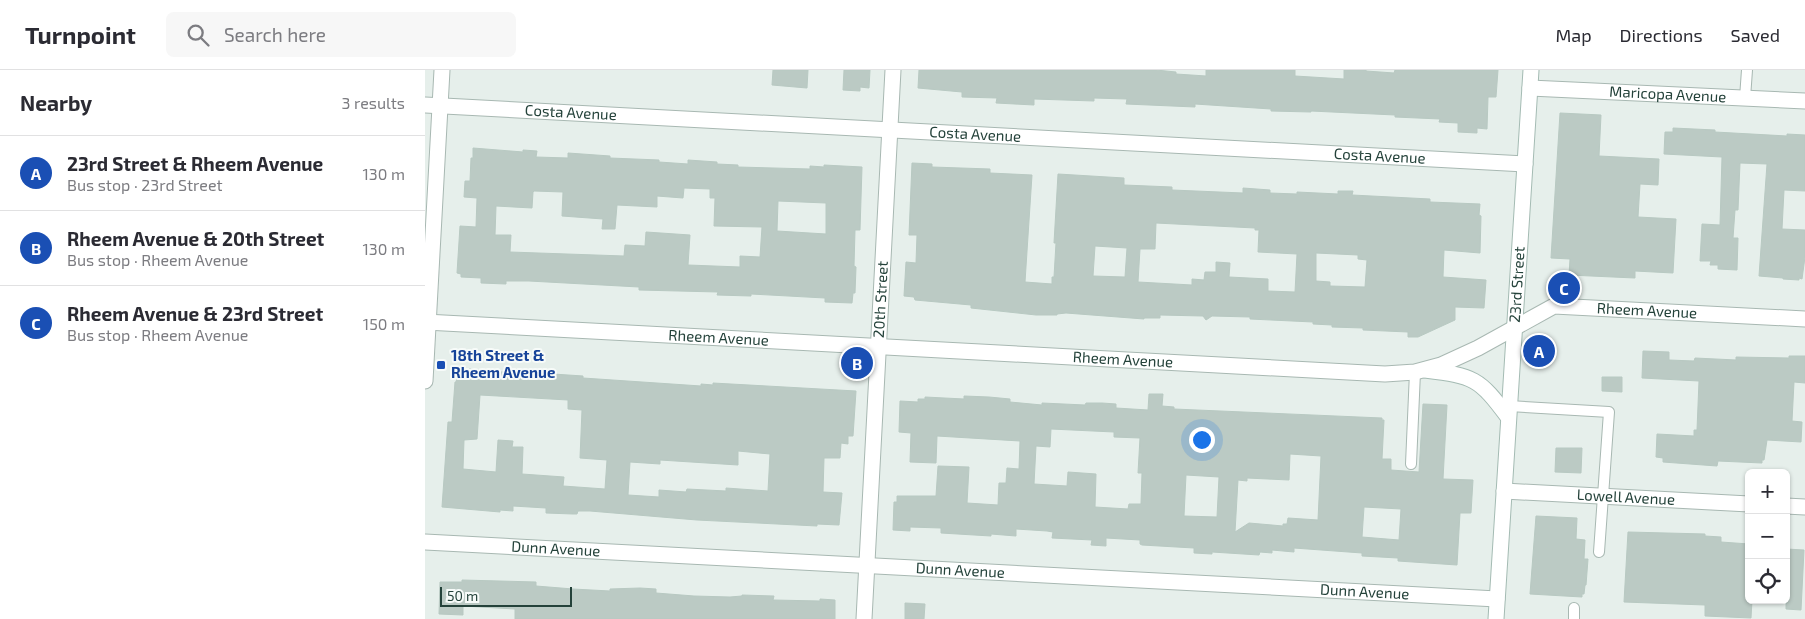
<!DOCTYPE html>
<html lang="en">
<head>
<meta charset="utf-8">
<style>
	:root { --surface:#fff; --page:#f7f7f7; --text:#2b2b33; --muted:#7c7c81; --line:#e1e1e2; --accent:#1a73e8 }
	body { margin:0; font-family:"Exo 2",sans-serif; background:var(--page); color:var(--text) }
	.controls { position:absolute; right:15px; bottom:15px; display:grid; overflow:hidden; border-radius:8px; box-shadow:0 1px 4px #0004 }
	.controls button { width:45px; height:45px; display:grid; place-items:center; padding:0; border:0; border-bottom:1px solid var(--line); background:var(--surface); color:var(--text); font:25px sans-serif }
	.scale { position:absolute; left:15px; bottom:12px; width:132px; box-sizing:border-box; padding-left:5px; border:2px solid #24423a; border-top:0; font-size:14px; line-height:18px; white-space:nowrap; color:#24423a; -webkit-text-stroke:4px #f7fbf9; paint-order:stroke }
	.you { position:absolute; left:776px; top:369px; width:18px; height:18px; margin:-12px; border:4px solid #fff; border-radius:50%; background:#1a73e8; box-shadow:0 0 0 8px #1a73e833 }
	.badge { display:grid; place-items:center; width:32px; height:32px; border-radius:50%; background:var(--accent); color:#fff; font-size:16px; font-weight:700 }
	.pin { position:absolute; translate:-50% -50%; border:2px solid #fff; box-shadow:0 1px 5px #0006 }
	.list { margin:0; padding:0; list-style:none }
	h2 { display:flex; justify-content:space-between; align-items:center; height:65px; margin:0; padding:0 20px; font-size:21px }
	h2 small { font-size:16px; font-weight:400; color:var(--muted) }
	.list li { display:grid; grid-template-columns:32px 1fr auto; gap:15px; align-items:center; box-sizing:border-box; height:75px; padding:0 20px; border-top:1px solid var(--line) }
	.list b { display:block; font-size:19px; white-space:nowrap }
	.list p { margin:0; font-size:16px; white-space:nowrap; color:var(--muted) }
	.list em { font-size:16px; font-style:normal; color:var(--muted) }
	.icon { flex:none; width:28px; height:28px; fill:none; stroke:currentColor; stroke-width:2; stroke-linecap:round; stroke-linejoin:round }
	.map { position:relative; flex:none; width:1380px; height:549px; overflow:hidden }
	header { display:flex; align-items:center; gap:30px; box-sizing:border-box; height:70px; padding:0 25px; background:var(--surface); border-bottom:1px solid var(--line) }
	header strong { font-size:24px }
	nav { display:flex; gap:28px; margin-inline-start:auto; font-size:18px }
	.search { width:350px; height:45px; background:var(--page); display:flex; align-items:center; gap:12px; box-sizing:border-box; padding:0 18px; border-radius:8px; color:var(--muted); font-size:19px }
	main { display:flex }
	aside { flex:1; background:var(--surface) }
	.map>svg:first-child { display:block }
</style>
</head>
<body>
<header>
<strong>Turnpoint</strong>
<div class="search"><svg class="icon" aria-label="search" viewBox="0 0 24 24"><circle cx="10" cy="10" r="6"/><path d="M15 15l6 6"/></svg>Search here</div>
<nav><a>Map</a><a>Directions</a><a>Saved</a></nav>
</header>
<main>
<aside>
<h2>Nearby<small>3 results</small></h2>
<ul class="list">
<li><span class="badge" style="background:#1a4fb4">A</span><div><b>23rd Street &amp; Rheem Avenue</b><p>Bus stop · 23rd Street</p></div><em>130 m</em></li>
<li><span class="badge" style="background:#1a4fb4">B</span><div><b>Rheem Avenue &amp; 20th Street</b><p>Bus stop · Rheem Avenue</p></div><em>130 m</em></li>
<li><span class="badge" style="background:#1a4fb4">C</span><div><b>Rheem Avenue &amp; 23rd Street</b><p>Bus stop · Rheem Avenue</p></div><em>150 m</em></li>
</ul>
</aside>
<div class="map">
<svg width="1380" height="549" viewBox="0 0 1380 549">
	<rect width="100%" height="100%" fill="#e6efeb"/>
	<path fill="#bbcac4" stroke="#b8c9c2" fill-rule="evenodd" d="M348 0H383L382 18 347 15Z
		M419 0H445L444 18 435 17V21L418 20Z
		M494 0H731L751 2V4L781 6V0H870V6L919 9V0H941V1L969 3 970 0H1073L1071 27H1063L1062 59 1052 58V63L1033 62V53L1014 52 1015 49 970 47V45L886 41V42L846 41V39L770 34V37L701 34 702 29 669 28V31L609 29V35L571 33 572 28 537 27V22L493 18Z
		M1135 43 1176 45 1174 86 1234 89 1233 115 1215 114 1213 147 1251 149 1248 203 1210 201V208L1144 205 1145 189 1126 188Z
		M1248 58 1290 60V62L1362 66V64L1380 65V121L1359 120 1357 159 1380 160V187L1377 209 1374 208V210L1358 209V208L1334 206 1342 94 1315 93 1313 140H1310L1308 168H1313L1312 200 1293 199V195H1285L1286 191H1275L1277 154 1295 155 1297 87 1239 84 1240 62H1248Z
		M48 78 98 82V80L112 81 111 87 143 88V83L185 86V88L234 90V92L263 94V90L292 92V94L313 95V97L385 99V96L399 97V95L437 97 435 160H430L429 196 431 197 430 223H428L427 233 400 232V228L326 224V226L292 225 293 222 214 220V217L104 211H81V214L56 213V208L36 207V204L32 203 35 156 51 157 52 128 39 127 40 111H45L46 88H48ZM259 118 285 119V128H290L289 156 337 157 335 187 315 186V197L263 195 265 165 221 162 220 176 200 175 199 186 85 182 86 165H70L71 136 107 138 108 122 109 121 138 122 137 146 178 149 177 159H190L192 135 232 137V126L258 128ZM353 131 401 133V164L352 161Z
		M487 93 507 94V97L565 99V103L607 105 600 212 627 214V207H629L631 173H629L633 104 699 108V115L747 117V120L818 123V118L845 120V123L872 124V122L913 124V121H928L927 125 1005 129V132L1055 134 1054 145 1056 146 1055 183 1019 180 1018 207 1061 210 1059 238 1030 237V250L993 267H983V262L938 260V258L907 257V255L888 254V252L825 249V247L787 246 781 250 778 246 735 245V248H719V249L641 243 632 244V245H611L546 238V235L490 230 489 227 479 226 481 192 491 193 492 165H484ZM731 153 830 158V160H834L833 182 872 184 870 222 843 221V209L804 207 805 193 791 192V202H780L779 210 767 209V215L713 212 715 179H730ZM670 176 702 178 700 207 668 206ZM891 183 933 185V189L942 190 940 217 905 216V212L891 211Z
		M1218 281 1244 282V290L1269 291 1270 288 1311 290V287L1364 288V286H1380V313L1369 312 1367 351 1377 352 1376 372 1342 370 1339 390H1337V393L1293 391 1292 396 1238 392V388L1231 387 1232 364 1269 366V360H1272L1274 311 1217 308Z
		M44 299 60 300 59 302H101V304L127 306 128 304 158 306V308L276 316V314L288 315V313L431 321 428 366H423V374L416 373 415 388H399L398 422 417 423 414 455 392 454V456L272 450 165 441H153L152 444H148L121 443V438L88 436V441L75 440V442L17 437 23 352H27L30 312H31L32 308 43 309ZM55 325 143 330V339L157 340 155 388 182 390 180 419 138 416 139 407 97 404 98 377H87L88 371 73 370 71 402 38 399 39 370 52 369ZM313 381 345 384 343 421 301 418V421L262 419 261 422 234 420V427L203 425 205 392 235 394V390L313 395Z
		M1177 307H1197V322L1177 321Z
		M724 324H738L737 336 749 337V339L957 348V350H959L957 389H966V400L994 402 998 334 1022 335 1018 409 1048 410 1046 443H1035L1032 495 973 491V488L937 486V483L869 478V482L847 480V483L835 482 834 485 787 482V484L769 483V478L717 475 715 474V470L681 468V476L666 475 667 470 627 468 628 462 622 461 591 459V466L566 464V466L516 463V458L485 457V461L468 460 469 432H472V426H511L513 396 544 397 542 433 573 435 574 413H581L582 398 594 399 595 371 512 366 511 393 485 392 486 363 474 362 475 331 493 332V329H500V327L539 329V326L564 327 585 329V332L617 335V333L660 335 661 333H677L691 334V338L723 340ZM626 359 689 362V367L715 368 713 403H717L716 434H704L703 439 670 437 671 404 643 402 642 416 609 414 611 376 625 377ZM865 384 896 386 893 450 863 448 862 454H858V456L824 453 810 462 813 410 822 411V408L864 410ZM761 405 794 407 792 447 759 446ZM939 437 976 439 974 470 937 467Z
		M1131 378H1157L1156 403 1130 402Z
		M1111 446 1152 448 1151 469 1160 470 1159 489H1163L1161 515H1160L1159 524H1157V527L1105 524Z
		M1203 462 1280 464V466L1296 467V472L1324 474V530H1327L1326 548 1280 546V535L1199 532Z
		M1361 479 1379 480 1376 540 1361 539Z
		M37 510 111 512V516L148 519 185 521V519L215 518 231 519V523L269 526 305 527 317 526V525L349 526 348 530 395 531V529L410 530V549H90V539L38 536V545L14 544 15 512H37Z
		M480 533 500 534 499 549H480Z"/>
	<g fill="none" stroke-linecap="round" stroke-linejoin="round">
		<g stroke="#a8b8b2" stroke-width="12">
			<path id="service" d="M1320 28 1322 0
				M1084 336 1184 342 1174 482
				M986 394 990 302
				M1149 549V538"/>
		</g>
		<g stroke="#a8b8b2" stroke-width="17">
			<g id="minor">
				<path id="s1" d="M1105 18 1380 31"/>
				<path id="s2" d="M0 35 1100 94"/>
				<path d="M0 311 17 0"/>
				<path id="s3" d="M1079 421 1324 434"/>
				<path d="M1361 436 1380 437"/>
				<path id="s4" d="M0 472 1072 529"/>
				<path id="s5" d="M439 549 468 0"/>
			</g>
		</g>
		<g stroke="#a8b8b2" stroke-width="17">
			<g id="tertiary">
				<path id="s6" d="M0 252 960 304 990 302 1016 295 1053 278 1129 236 1380 249"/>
			</g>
		</g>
		<g stroke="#a4bbb3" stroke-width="17">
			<g id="secondary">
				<path d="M1000 300C1049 306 1054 308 1083 347"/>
				<path id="s7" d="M1071 549 1106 0"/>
			</g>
		</g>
		<use href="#service" stroke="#fff" stroke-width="10"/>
		<use href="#minor" stroke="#fff" stroke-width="15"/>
		<use href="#tertiary" stroke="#fff" stroke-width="15"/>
		<use href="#secondary" stroke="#fff" stroke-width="15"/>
	</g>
	<rect fill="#1a4fb4" stroke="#f7fbf9" stroke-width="2" x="11" y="290" width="10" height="10" rx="2.5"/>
	<g text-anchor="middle" stroke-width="4" stroke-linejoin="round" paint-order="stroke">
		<g font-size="15" fill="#24423a" stroke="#f7fbf9">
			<text dy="5" stroke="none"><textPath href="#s1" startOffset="138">Maricopa Avenue</textPath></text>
			<text dy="5" stroke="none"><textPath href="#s2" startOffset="146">Costa Avenue</textPath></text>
			<text dy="5" stroke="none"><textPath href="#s2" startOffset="551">Costa Avenue</textPath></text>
			<text dy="5" stroke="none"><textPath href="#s2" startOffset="956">Costa Avenue</textPath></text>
			<text dy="5" stroke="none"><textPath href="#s7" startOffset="335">23rd Street</textPath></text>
			<text dy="5" stroke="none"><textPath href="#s5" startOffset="320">20th Street</textPath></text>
			<text dy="5" stroke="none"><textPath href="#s6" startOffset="1239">Rheem Avenue</textPath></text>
			<text dy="5" stroke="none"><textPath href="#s6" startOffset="294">Rheem Avenue</textPath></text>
			<text dy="5" stroke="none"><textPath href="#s6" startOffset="699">Rheem Avenue</textPath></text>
			<text dy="5" stroke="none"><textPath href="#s3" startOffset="122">Lowell Avenue</textPath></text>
			<text dy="5" stroke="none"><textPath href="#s4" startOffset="131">Dunn Avenue</textPath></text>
			<text dy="5" stroke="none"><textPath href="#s4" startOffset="536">Dunn Avenue</textPath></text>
			<text dy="5" stroke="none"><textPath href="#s4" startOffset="941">Dunn Avenue</textPath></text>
		</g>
		<g font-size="15" font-weight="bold" fill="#164399" stroke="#f7fbf9" text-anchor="start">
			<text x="26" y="291">18th Street &amp;<tspan x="26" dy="17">Rheem Avenue</tspan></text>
		</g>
	</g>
</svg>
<div class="controls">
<button>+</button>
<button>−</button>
<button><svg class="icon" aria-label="locate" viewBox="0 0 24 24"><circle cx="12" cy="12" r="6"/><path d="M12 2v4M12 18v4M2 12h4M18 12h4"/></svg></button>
</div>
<div class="scale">50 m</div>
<div class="you"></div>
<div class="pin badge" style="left:1114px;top:281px;background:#1a4fb4">A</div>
<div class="pin badge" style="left:432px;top:293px;background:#1a4fb4">B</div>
<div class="pin badge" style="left:1139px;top:218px;background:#1a4fb4">C</div>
</div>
</main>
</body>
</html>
